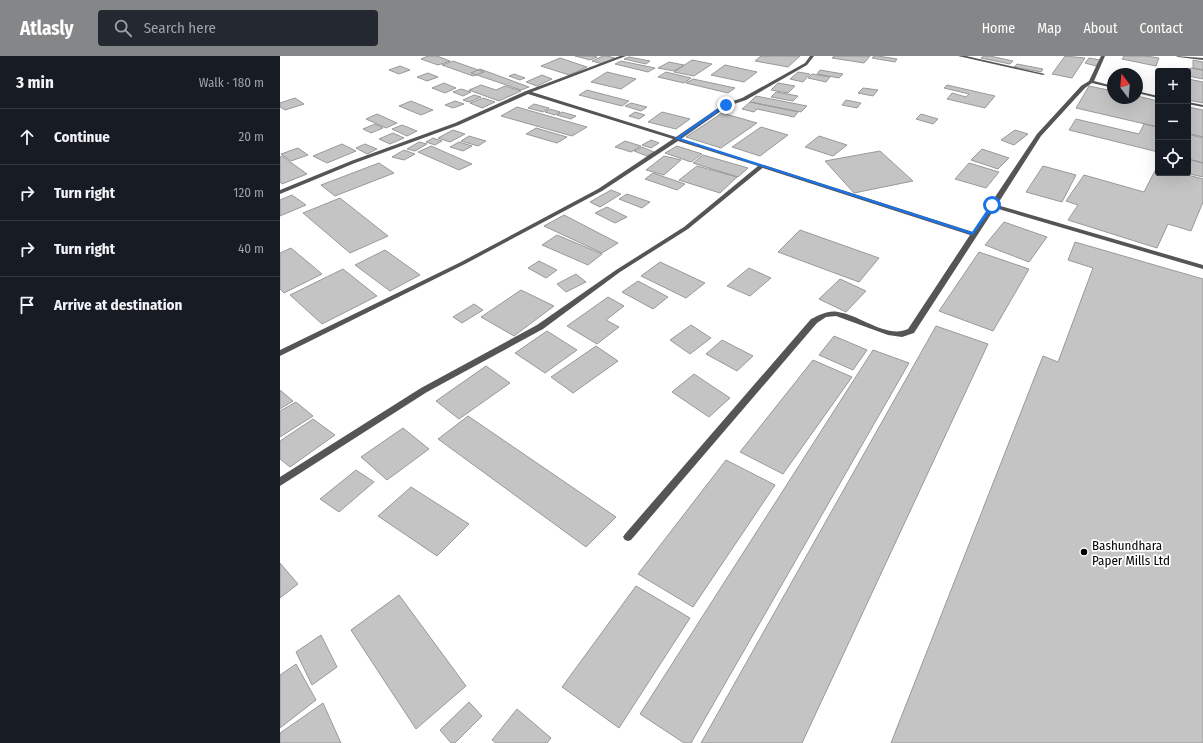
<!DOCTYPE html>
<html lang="en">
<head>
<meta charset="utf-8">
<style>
	:root { --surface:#171b24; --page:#242831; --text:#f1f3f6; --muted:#9ea1a6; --line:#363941; --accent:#858687 }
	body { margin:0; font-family:"Fira Sans Condensed",sans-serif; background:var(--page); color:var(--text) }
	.controls { position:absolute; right:12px; top:12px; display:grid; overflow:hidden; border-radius:4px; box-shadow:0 4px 16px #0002 }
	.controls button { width:36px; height:36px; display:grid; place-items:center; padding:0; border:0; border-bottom:1px solid var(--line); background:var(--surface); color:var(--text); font:20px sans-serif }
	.compass { position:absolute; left:827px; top:12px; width:36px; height:36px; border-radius:50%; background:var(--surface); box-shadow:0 4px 16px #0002; rotate:344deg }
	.stop { position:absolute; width:12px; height:12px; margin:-9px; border:3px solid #1a73e8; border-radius:50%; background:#fff }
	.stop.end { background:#1a73e8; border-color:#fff; box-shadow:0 1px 4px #0008 }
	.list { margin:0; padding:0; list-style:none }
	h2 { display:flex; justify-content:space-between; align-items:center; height:52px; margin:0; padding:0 16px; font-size:17px }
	h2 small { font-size:13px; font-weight:400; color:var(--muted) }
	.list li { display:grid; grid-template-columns:26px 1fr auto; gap:12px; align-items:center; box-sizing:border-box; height:56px; padding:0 16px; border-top:1px solid var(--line) }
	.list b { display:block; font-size:15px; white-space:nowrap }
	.list em { font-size:13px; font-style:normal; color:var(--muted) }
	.icon { flex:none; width:22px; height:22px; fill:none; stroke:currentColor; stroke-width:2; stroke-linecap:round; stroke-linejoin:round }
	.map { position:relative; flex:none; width:923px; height:687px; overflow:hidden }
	header { display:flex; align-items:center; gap:24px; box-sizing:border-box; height:56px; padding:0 20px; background:var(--accent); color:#fff }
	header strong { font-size:19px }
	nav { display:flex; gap:22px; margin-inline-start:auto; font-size:14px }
	.search { width:280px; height:36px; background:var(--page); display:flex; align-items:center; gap:10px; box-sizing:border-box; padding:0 14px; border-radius:4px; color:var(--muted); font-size:15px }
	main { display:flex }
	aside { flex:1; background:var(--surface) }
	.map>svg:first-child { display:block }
</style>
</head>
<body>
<header>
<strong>Atlasly</strong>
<div class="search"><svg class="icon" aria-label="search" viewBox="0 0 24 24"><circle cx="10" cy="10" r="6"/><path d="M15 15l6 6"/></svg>Search here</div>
<nav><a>Home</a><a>Map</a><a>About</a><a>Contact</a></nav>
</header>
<main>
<aside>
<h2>3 min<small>Walk · 180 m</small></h2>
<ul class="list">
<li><svg class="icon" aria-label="ahead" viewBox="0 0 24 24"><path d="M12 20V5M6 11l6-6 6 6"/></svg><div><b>Continue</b></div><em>20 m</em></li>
<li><svg class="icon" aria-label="right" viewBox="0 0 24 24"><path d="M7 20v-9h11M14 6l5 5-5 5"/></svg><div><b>Turn right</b></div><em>120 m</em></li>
<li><svg class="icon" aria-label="right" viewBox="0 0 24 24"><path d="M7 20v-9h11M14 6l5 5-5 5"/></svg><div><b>Turn right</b></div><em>40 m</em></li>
<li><svg class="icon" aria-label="arrive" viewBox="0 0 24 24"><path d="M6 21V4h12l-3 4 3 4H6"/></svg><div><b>Arrive at destination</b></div></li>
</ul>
</aside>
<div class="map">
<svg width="923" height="687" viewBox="0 0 923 687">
	<rect width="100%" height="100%" fill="#fff"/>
	<path fill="#c4c4c4" stroke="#999" d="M148 0H157L170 5 158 9 141 3Z
		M295 0H313L317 1 310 4Z
		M323 0H327L335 2 323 8 312 5Z
		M481 0H520L508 11 475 5Z
		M554 0H590L584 7 552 2Z
		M594 0H598L617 3 615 6 592 2Z
		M704 0H710L733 5 730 8 701 2Z
		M785 0 805 2 792 22 772 18Z
		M844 0H866L879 2 876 10 842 3Z
		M349 1 370 5 366 8 344 3Z
		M280 2 307 11 289 19 261 10Z
		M809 2 820 4 816 10 805 7Z
		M412 4 432 8 414 20 394 16Z
		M913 4 923 6V14L913 12Z
		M173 5 204 16 193 20 162 9Z
		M341 5 375 12 368 16 335 8Z
		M389 6 404 9 394 15 378 12Z
		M737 8 763 13 761 16 734 11Z
		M445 9 477 16 464 26 431 19Z
		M120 10 130 14 119 18 109 14Z
		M910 12 923 14V23L908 20Z
		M200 13 249 31 241 34 191 17Z
		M540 14 563 18 559 22 537 18Z
		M327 16 356 23 341 33 311 26Z
		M386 16 411 22 404 27 378 21Z
		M518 16 530 18 523 26 510 23Z
		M148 17 158 21 147 25 137 21Z
		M234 18 245 22 240 24 229 20Z
		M532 18 550 21 546 26 528 22Z
		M262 19 272 23 257 30 246 26Z
		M413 23 455 32 448 37 406 27Z
		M908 23 923 26V47L908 44Z
		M164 27 176 32 165 37 152 32Z
		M498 27 515 30 508 37 491 34Z
		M201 29 216 34 225 30 241 35 219 45 189 34Z
		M667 29 715 40 705 52 667 43 672 37 686 41 689 38 664 32Z
		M809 30 833 35V42H857V40L878 45V71L796 52Z
		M583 32 598 34 593 40 578 37Z
		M181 33 191 36 183 40 173 36Z
		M307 34 349 45 342 50 299 39Z
		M496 36 518 40 513 45 491 41Z
		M194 39 201 41 189 46 183 44Z
		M476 40 527 50 521 56 470 46Z
		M15 42 24 48 5 54 0 51V47Z
		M203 42 215 46 202 52 190 47Z
		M566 44 581 47 577 52 562 49Z
		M131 45 153 54 141 59 119 50Z
		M175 45 184 48 173 52 165 49Z
		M470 46 518 56 514 61 477 53 474 56 462 53Z
		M351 47 367 51 361 55 345 50Z
		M254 48 269 52 263 56 248 52Z
		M237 51 307 71 292 80 221 60Z
		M908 51 923 54V81L908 77Z
		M270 53 280 56 275 59 265 56Z
		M282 56 296 60 291 63 277 59Z
		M355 56 365 59 359 63 349 60Z
		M382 56 410 63 396 73 368 66Z
		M442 57 477 67 441 92 406 81Z
		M97 58 117 67 106 72 86 63Z
		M641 58 658 63 653 68 636 63Z
		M796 63 859 78 864 68 878 71V96L789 74Z
		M95 68 103 72 91 77 83 73Z
		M122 69 137 75 127 80 112 73Z
		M481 71 508 79 480 100 452 91Z
		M256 72 287 81 277 87 246 78Z
		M173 74 185 78 170 86 158 82Z
		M735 74 748 78 734 89 721 84Z
		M113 77 124 82 110 88 99 83Z
		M908 78 923 82V107L908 103Z
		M189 80 206 85 198 90 181 85Z
		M539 80 567 89 553 100 525 91Z
		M153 82 162 85 155 89 146 86Z
		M371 84 379 87 371 92 362 89Z
		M345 85 361 90 351 96 335 91Z
		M139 86 147 88 135 95 127 93Z
		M179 86 192 90 183 95 170 91Z
		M62 88 76 95 47 107 33 100Z
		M85 88 97 93 87 98 76 92Z
		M151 90 192 108 179 114 138 96Z
		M397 90 422 98 411 106 385 97Z
		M362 91 374 96 367 100 354 95Z
		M18 92 28 99 11 105 1 98Z
		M702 93 729 102 718 113 691 104Z
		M124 94 135 98 124 104 112 101Z
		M600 95 633 125 574 137 545 105Z
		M423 99 468 112 458 121 413 107Z
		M2 100 27 118 2 128 0 126V101Z
		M384 100 401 104 384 119 366 114Z
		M908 103 923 107V121L906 117H908Z
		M99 107 114 117 55 140 41 129Z
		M689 107 719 116 706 132 675 123Z
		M417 110 457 121 440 137 399 124Z
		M763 110 796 119 782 146 746 136Z
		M877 111 878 117H900L923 123V146L911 175 888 168 877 192 788 164 798 149 786 145 804 119 864 136Z
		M373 117 405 128 397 134 365 123Z
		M331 134 341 138 320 151 310 146Z
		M347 138 370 146 362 152 339 143Z
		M12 139 26 149 0 160V144Z
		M60 142 108 180 70 197 23 157Z
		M327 151 347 161 335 167 315 157Z
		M284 159 338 187 322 197 264 170Z
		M724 166 767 181 749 206 705 189Z
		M520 174 599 202 579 226 498 196Z
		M277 179 322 198 308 209 262 189Z
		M795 186 923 223V687H611L763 300 778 306 813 212 788 204Z
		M11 192 42 218 4 237 0 233V197Z
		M105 194 140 219 110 235 75 209Z
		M699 196 749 213 713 275 659 255Z
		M259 205 277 214 266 222 248 212Z
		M380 206 425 227 406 242 361 220Z
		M469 212 491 222 470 240 447 230Z
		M63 213 97 240 42 268 10 239Z
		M296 218 306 226 286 236 277 228Z
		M560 223 586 235 566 256 539 243Z
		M358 225 388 241 373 253 342 236Z
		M241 234 274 250 234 280 201 261Z
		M328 241 344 250 326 264 339 271 317 288 287 270Z
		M194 248 203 254 182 267 173 261Z
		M411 269 431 282 410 298 390 284Z
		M656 270 708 288 522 687H421Z
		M267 275 297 294 265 317 235 297Z
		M554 280 587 294 573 314 539 299Z
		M442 284 473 300 457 315 426 298Z
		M316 290 338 305 293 337 271 321Z
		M593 294 629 307 411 687H404L360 658Z
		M533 304 572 321 503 418 460 396Z
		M206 310 230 327 179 363 156 345Z
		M414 318 450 342 429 361 392 336Z
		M0 334 13 345 0 353Z
		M16 346 33 360 0 381V355Z
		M188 360 336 461 306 491 158 383Z
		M33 363 55 379 10 411 0 403V385Z
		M123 372 149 393 107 424 81 401Z
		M446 404 495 429 413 551 358 518Z
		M76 414 94 426 59 456 40 443Z
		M131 431 189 468 157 500 98 460Z
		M0 507 18 528 0 542Z
		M356 530 410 562 339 672 282 631Z
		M119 539 186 630 136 673 71 574Z
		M41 579 57 611 32 629 16 596Z
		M16 608 36 644 0 672V619Z
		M189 646 202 660 175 687H171L160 674Z
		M43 647 61 687H0V677Z
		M237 653 271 682 267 687H216L212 684Z"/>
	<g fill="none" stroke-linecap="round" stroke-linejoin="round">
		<path fill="#555" fill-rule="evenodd" d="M821 0H825L814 25 833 30V32L812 27 805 32 761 80 717 149 923 209V213L715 152 634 277 622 281 608 279 556 260 546 261 537 267 351 484 348 485 345 484 343 481 345 478 531 263C540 259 548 254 558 256 580 259 607 283 628 273L690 179 480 111V109H484L693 176 710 150 709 149 711 147 757 78 801 30 809 25Z
			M896 0 923 2V4L898 1Z
			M857 35 878 40V42L857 37Z
			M908 46 923 49V51L908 48Z"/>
		<path fill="#555" fill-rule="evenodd" d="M340 0H346L252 36 396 81 444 48 462 42 525 7 530 0H534L527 9 466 44 448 50 401 83 485 110 408 173 340 216 263 273 147 336 0 430V421L141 332 257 269 336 214 404 171 478 110 398 85 322 135 185 208 0 300V294L181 206 318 133 393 83 248 38 179 69 75 107 0 138V134L71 105 175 67 246 35Z
			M678 0H686L765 18 763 19Z"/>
	</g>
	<path fill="#1a73e8" d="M444 48 448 49 400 82 692 176 711 148 715 149 693 179 396 83V82Z"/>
	<circle fill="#000" stroke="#fff" stroke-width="1.5" cx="804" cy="496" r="4"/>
	<g text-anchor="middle" stroke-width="3.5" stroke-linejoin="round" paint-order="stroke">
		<g font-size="13" fill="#000" stroke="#fff" text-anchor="start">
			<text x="812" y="494">Bashundhara<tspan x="812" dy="15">Paper Mills Ltd</tspan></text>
		</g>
	</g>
</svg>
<div class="controls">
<button>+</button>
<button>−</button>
<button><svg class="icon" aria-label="locate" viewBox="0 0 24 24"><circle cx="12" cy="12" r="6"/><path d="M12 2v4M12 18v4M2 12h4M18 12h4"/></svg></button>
</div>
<svg class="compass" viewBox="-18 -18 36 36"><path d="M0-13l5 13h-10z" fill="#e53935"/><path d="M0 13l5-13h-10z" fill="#9ea1a6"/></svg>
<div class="stop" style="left:712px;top:149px"></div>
<div class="stop end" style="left:446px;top:49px"></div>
</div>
</main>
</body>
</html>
